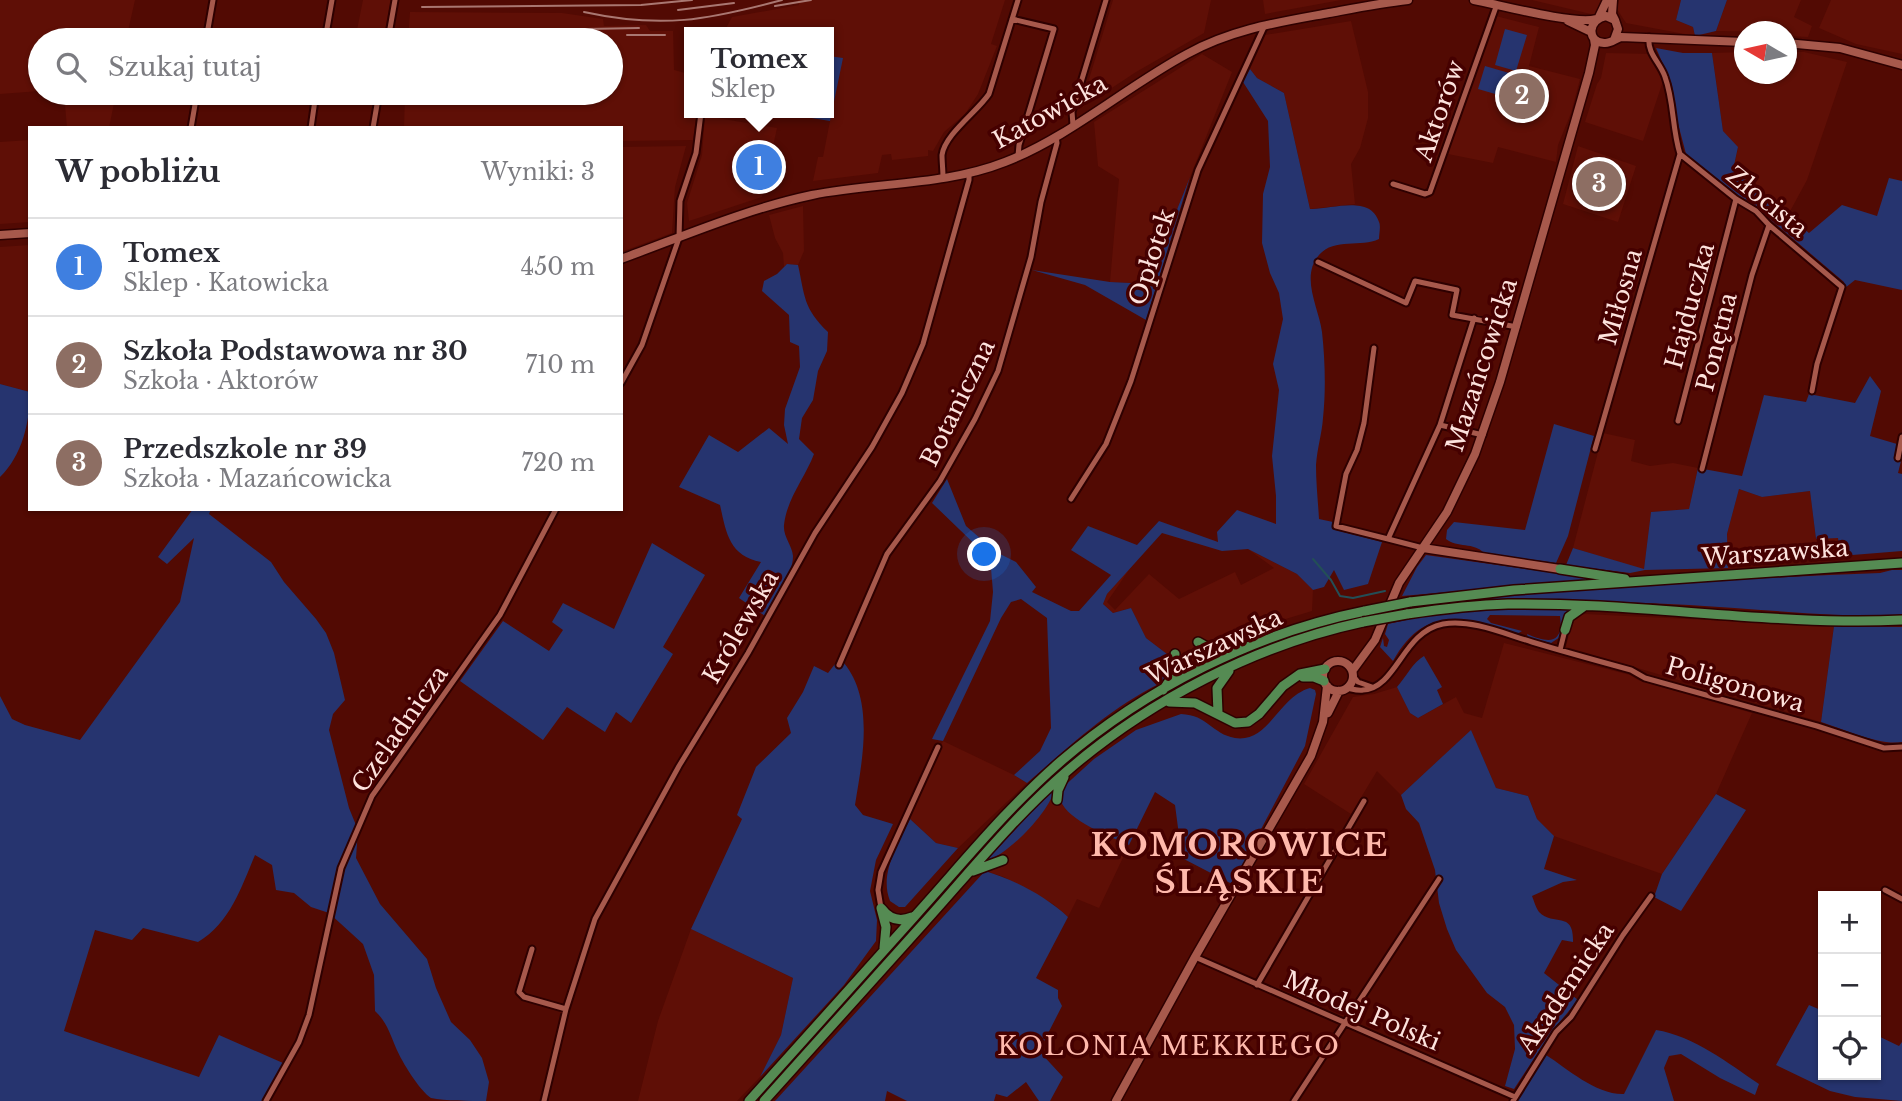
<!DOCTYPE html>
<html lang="pl">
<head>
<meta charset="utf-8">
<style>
	:root { --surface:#fff; --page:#f7f7f7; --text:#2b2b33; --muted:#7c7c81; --line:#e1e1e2; --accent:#7c3aed }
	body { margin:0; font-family:"Libre Baskerville",serif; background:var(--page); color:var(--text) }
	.controls { position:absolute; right:21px; bottom:21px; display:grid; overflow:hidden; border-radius:0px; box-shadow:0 2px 5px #0004 }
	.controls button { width:63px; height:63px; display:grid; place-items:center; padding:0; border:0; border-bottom:2px solid var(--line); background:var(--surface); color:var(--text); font:35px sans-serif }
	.compass { position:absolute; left:1734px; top:21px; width:63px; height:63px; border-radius:50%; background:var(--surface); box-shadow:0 2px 5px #0004; rotate:279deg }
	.you { position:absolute; left:985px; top:555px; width:24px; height:24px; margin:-18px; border:5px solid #fff; border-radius:50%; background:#1a73e8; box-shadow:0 0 0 10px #1a73e833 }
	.badge { display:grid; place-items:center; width:46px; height:46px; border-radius:50%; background:var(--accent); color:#fff; font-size:23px; font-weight:700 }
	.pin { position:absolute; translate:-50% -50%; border:4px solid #fff; box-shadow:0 2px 7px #0006 }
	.popup { position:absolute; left:684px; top:27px; width:150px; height:91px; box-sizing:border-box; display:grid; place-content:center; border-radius:0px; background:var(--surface); filter:drop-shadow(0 2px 5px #0005); font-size:23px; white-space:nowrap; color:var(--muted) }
	.popup b { font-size:26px; color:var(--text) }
	.popup::after { content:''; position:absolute; left:50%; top:100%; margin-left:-14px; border:14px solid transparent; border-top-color:var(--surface) }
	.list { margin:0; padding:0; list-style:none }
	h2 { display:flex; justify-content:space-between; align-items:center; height:91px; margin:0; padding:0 28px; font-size:30px }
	h2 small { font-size:23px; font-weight:400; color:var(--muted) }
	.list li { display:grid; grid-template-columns:46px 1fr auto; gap:21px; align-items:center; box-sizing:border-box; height:98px; padding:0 28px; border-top:2px solid var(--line) }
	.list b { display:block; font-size:26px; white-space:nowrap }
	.list p { margin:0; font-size:23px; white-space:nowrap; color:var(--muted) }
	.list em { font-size:23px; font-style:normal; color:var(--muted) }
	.icon { flex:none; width:38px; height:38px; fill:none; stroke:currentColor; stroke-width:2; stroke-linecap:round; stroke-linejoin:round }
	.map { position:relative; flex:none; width:1902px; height:1101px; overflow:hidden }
	.search { position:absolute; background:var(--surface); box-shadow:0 2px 5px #0004; left:28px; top:28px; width:595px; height:77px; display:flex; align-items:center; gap:18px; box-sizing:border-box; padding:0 24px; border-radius:38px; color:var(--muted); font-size:26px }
	.panel { position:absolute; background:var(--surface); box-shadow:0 2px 5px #0004; left:28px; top:126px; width:595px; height:385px; border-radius:0px }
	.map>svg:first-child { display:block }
</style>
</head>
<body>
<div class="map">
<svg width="1902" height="1101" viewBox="0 0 1902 1101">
	<rect width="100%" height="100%" fill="#520a03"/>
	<path fill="#5f0f06" d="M0 0H135L126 40H40V91L0 94Z
		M363 0H391L383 40H355Z
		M798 0H1005L991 44 997 46 978 94 965 114 944 132 933 151 928 150V156L892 160 891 154 882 155 878 173 813 181 818 157H823L842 59 829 56V32H724L732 17 799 5Z
		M1113 0H1211L1204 33 1136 72 1080 109Z
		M1263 0H1341L1265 14Z
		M1532 0H1603L1595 15Z
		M1619 0H1681L1676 20 1693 27 1695 36 1626 23 1617 9Z
		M1727 0H1801L1794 17 1812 26 1808 37 1787 36 1786 32 1716 31Z
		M1831 0H1902V54L1856 44 1819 28Z
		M410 12 562 13 603 19 604 26 646 25 650 31H673L674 70 689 74V113H697L693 140 621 141V128H404L405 93H611V40H408Z
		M1496 16 1539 27 1529 66 1580 79 1571 113 1558 145 1556 162 1498 147 1493 163 1448 154Z
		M1351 21 1368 92V118L1360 148 1351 164 1355 204 1310 209 1284 93 1257 78 1250 69 1265 35Z
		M1744 52V74H1786L1787 52H1804L1847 62 1807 180 1788 215 1733 170 1738 148 1723 131 1712 53Z
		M1606 53 1654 54 1664 78 1643 141 1585 122 1597 84 1601 78Z
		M1202 54 1232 72 1170 227 1151 284 1110 282 1119 179 1098 166 1094 122Z
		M64 93H116L109 128H67Z
		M705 116 777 128 762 197 689 221 687 203 702 155Z
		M30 140V222L0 224V142Z
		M686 146 675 187 672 233 621 252V147Z
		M1578 146 1636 166 1618 222 1563 204Z
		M803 206 804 251 798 265 787 264 784 267 783 253 775 238 769 215Z
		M30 245V392L0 384V247Z
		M1603 433 1635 440 1631 461 1650 466 1673 463 1698 468 1689 509 1651 512 1644 570 1573 548Z
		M1739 489 1762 497 1810 491 1816 539 1838 537 1840 556 1728 568 1727 534Z
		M1248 549 1297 574 1313 590 1312 611 1279 621 1212 654 1167 680V654L1146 638 1131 608 1113 613 1103 604 1107 594 1133 564 1107 602 1115 610 1149 574 1179 599 1235 572 1241 585 1274 568Z
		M1585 614 1834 626 1821 722 1566 647 1572 622 1577 616Z
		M1504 643 1630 675 1638 680 1752 713 1716 794 1662 874 1554 836 1537 819 1528 796 1496 788 1471 731 1401 795 1377 771 1351 814 1304 784 1353 697 1374 694 1397 687 1410 713 1418 718 1456 697 1464 713 1482 718Z
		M943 741 1014 775 1027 783 958 848 936 843 910 819Z
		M1061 789 1090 827 1129 845 1099 908 1077 899 1068 917 1053 904 1004 877 985 871 999 850Z
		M691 929 793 978 781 1035 760 1077 737 1101H638L658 1021Z"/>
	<path fill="#26346f" d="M1681 0H1727L1716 31 1695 36 1693 27 1676 20Z
		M1505 29 1527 35 1516 71 1495 65Z
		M1656 48 1683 53H1712L1723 131 1738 147 1733 170 1809 233 1842 205 1877 216 1889 178 1902 181V290L1855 280 1845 288 1844 282 1772 221 1757 206 1738 195 1686 154 1676 116 1672 85Z
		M829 56 843 58 830 121 781 113H829Z
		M1485 66 1523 77 1516 100 1478 89Z
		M1250 69 1257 78 1284 93 1310 209C1331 210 1370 194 1379 222 1381 226 1379 234 1379 239 1361 248 1335 237 1319 255 1300 277 1319 308 1322 332 1325 359 1326 390 1323 418 1322 433 1317 449 1316 465 1316 483 1318 501 1319 519L1333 522 1332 529 1382 542 1368 584 1344 590 1334 570 1324 587 1313 590 1297 574 1248 549 1222 551 1162 533 1107 594 1103 604 1113 613 1131 608 1146 638 1167 654 1171 663 1167 680C1113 705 1071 745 1027 783L1014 775 1040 751 1051 728 1047 618 1021 599 1011 602 1001 618 943 741 932 739 990 621 993 592 991 568 986 555 932 503 947 479 966 526 996 552 1016 562 1036 587 1032 592 1071 611H1079L1111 575 1071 550 1088 526 1137 545 1159 521 1218 542 1217 532 1237 510 1276 524V496L1272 456 1279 390 1273 364 1283 319 1279 293 1270 273 1262 243 1263 194 1270 167 1268 121 1243 82Z
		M1190 177 1146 320 1085 285 1032 270 1110 282 1151 284 1170 227Z
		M787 264 798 265C805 296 803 308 828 332L827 351 818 371 813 400 802 418 799 439 814 454C805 478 787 498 784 525 783 537 792 545 793 556 793 576 774 599 765 616L739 598 761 562C729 556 726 532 720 505L679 487 709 435 738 452 769 428 788 444 784 425 785 409 800 367 799 346 790 342 789 315 762 291 764 281 777 274Z
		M1870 376 1881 391 1870 436 1897 444 1894 460 1901 461 1898 473 1902 474V551L1840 556 1838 538 1816 539 1810 491 1762 497 1739 489 1727 534 1728 568 1645 570 1630 573 1566 565 1573 548 1644 569 1651 512 1689 509 1698 468 1742 476 1764 395 1806 402 1809 394 1855 403Z
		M0 384 30 392C30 422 22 456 0 477Z
		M1554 424 1594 436 1568 536 1556 563 1484 553C1474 542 1457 548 1446 539L1447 530 1454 522 1525 530Z
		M193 509H211L209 514 271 562 284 582 316 619 326 633 334 653 345 700 333 714 329 730 349 808 358 830 356 858 380 904 427 959 436 988 451 1022 470 1040 482 1058 489 1082 486 1101C470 1101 445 1101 431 1098 419 1090 402 1062 396 1048 390 1034 387 1022 375 1011L374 975 363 944 329 913 311 907 294 893 276 890 272 865 255 855C241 888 230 923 198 942L143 928 132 940 95 930 64 1031 199 1077 219 1035 283 1063 262 1101H0V696L12 719 25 725 80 740 180 602 194 538 167 564 158 557Z
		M652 543 705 575 663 647 673 654 631 723 616 712 605 732 567 707 543 740 460 681 503 621 549 651 563 630 552 622 563 603 614 629Z
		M1426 555 1598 579 1402 596 1417 567Z
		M1892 570H1902V616C1831 617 1760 609 1689 605 1595 601 1500 596 1406 609L1407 606C1564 589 1722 579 1880 573Z
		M1510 607 1571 610 1567 613 1560 637 1551 643 1528 638 1527 634C1548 643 1564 645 1560 616L1490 615 1487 619 1491 623 1522 631 1517 634C1465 619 1425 603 1393 661L1380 647 1383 638 1384 646 1387 647 1389 640 1385 634 1388 624 1438 613Z
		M1834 626 1902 627V742C1880 746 1843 729 1821 722Z
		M1424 656 1442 687 1437 690 1443 704 1418 718 1410 713 1397 687C1406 677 1413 662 1424 656Z
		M844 663C875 701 862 761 855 805L863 815 893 824 876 860 870 891 877 920 876 941 844 985 760 1077 781 1035 793 978 691 929 742 819 737 815 756 767 791 733 787 718 803 692 814 666 828 673 835 664Z
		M1310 688 1315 690 1316 694 1305 746 1232 884 1182 858 1175 805 1155 792 1129 845C1111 837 1067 820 1061 801 1060 797 1061 793 1061 789L1094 759 1136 730 1181 714C1208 715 1212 734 1235 738 1269 743 1278 697 1310 688Z
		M1471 730 1496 788 1528 796 1537 819 1554 836 1544 869 1577 880 1563 882 1532 896C1534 901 1536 908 1539 912 1554 927 1574 910 1573 942L1562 940 1544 973 1578 1000 1553 1030 1514 1089 1505 1086 1515 1049 1514 1025 1505 1007 1487 993 1456 950 1447 929 1439 903 1435 870 1419 823 1406 809 1401 795Z
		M1056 786C1050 812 1010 853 985 862Z
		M1716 794 1746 810 1681 911 1654 897 1662 874Z
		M910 819 936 843 958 848 905 907H899L890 901C879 874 898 844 910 819Z
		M985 871C1015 880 1045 896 1068 917L1036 978 1058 990V998L1062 1006 1039 1051 1063 1077 1050 1101H1039L1026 1082 1007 1097 996 1094 994 1101H907L887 1091 885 1101H775Z
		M1809 1005 1823 1011V1075H1876V1035L1899 1046 1902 1042V1101L1855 1097 1830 1091 1776 1065Z
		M1656 1030C1694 1036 1728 1063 1759 1084L1755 1095 1720 1078 1681 1054 1669 1056 1664 1068 1674 1101H1517L1546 1055C1568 1069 1596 1095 1624 1094Z"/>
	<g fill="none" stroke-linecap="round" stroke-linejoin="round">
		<path stroke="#234f57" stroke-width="2" d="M1313 559 1331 580 1340 596 1353 598 1385 591"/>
		<g stroke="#2e0000" stroke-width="9">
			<path id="street" d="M1012 19 1054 29 1019 145 1018 156
				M1649 37C1647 54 1660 62 1665 77 1674 101 1672 129 1680 154L1736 199 1756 211 1769 225 1842 287 1817 364 1812 391
				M206 40 213 0
				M325 40 332 0
				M388 40 395 0
				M1073 125 1072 112 1106 0
				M191 128 197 93
				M311 128 316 93
				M373 128 379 93
				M943 177C943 170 942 162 942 155 945 134 977 112 989 94L1018 0
				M1393 184 1425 194 1430 192 1497 4
				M1318 262 1406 303 1415 281 1457 290 1452 315 1517 327
				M1374 348 1364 423 1357 450 1346 474 1336 526 1388 539
				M621 383 642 345 679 238 680 201 696 153 701 113
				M1678 421 1736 199
				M1440 425 1483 435
				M1595 449 1680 154
				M1898 458 1902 437
				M1702 469 1752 275 1769 225
				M1071 499 1106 444 1131 381 1198 170 1265 25
				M1423 548 1388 539 1440 425 1474 318
				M1560 650 1565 630
				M839 665 887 554 940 481 975 419 998 371 1031 257 1041 202 1057 143 1056 136
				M1354 677 1358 682 1372 687
				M1347 688C1352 689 1358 691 1363 690 1397 688 1402 632 1443 624 1472 619 1505 634 1532 642 1565 652 1598 661 1631 670L1645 678 1817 726 1884 748 1902 747
				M1885 890 1902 899
				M881 908 878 890 881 872 938 747
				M532 949 519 992 524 997 566 1009
				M1195 957 1515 1097
				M1257 985 1364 801
				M266 1101 299 1042 309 1015 341 868 372 796 500 615 556 509
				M544 1101 566 1009 595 919 679 766 748 653 815 533 872 447 902 393 923 344 969 180V173
				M1294 1101 1439 879
				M1513 1101 1556 1032 1571 1017 1623 935 1651 896"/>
		</g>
		<g stroke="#2e0000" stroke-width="11">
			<path id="secondary" d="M1474 0C1500 5 1575 25 1596 19
				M1613 0 1612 14 1615 20
				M1599 17 1607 0
				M1568 21 1591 32
				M1614 40 1618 29 1615 20 1606 16C1588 19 1586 42 1604 43 1610 44 1615 39 1621 37L1744 42
				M1786 43 1840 48 1902 65
				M0 235 30 233
				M621 259C684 236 746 209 812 195 876 182 944 186 1005 162 1068 138 1127 86 1187 54 1232 29 1280 22 1329 13 1356 8 1381 3 1408 0
				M1423 548 1560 569
				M1323 676a15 15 0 1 1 30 0a15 15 0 1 1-30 0Z
				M1353 670 1375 640 1399 583 1447 512 1475 454 1500 382 1589 73 1595 45 1594 39
				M1328 713 1339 691
				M1116 1101 1195 957 1311 756 1323 722 1327 686"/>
		</g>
		<g stroke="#2e0000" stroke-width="12">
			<path id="primary" d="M1560 569 1625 579
				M1410 602 1514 590 1902 563
				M1407 614C1441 609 1474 605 1508 604 1639 602 1771 626 1902 620
				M1565 630 1569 617 1583 607
				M1198 642 1216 652 1232 653
				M1303 677H1314L1324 681
				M1163 690 1172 677 1175 654
				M1169 702 1195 703 1235 723 1248 722 1259 714 1283 686 1300 674 1325 669
				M1218 713 1217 688 1229 671
				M1057 800 1058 790 1064 777
				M973 871 1003 860
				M881 908 886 927 884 948
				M882 909C890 920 900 922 912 917
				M749 1101C804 1039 860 978 915 916 962 864 1007 808 1060 762 1146 688 1255 633 1365 611
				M764 1101C817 1042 871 982 924 923 970 872 1014 817 1066 772 1149 700 1256 645 1363 622"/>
		</g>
		<use href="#street" stroke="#a7594c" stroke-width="5"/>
		<use href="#secondary" stroke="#a7594c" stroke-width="8"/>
		<use href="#primary" stroke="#558b53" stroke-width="9"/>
		<path stroke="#a97771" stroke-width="2" d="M775 6 811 0
			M422 7 641 5 692 0
			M678 10 734 3
			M584 12C662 29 707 20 782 0
			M536 30 639 28
			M627 35H665"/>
		<g stroke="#2e0000" stroke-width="12" stroke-linecap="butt">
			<path id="primary-bridge" d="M1365 611 1410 602
				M1363 622 1407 614"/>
		</g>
		<use href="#primary-bridge" stroke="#558b53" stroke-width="9"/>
	</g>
	<g text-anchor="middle" stroke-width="7" stroke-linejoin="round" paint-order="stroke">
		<g font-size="24" fill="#fde2dd" stroke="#450000">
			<text transform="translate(1440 111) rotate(-71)" y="8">Aktorów</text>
			<text transform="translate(1050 112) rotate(-29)" y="8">Katowicka</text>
			<text transform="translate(1767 202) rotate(39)" y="8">Złocista</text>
			<text transform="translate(1152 257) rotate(-72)" y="8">Opłotek</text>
			<text transform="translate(1621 297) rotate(-74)" y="8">Miłosna</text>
			<text transform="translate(1690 306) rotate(-75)" y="8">Hajduczka</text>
			<text transform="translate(1717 342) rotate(-76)" y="8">Ponętna</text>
			<text transform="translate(1482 365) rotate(-72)" y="8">Mazańcowicka</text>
			<text transform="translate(958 403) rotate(-64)" y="8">Botaniczna</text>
			<text transform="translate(1775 553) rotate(-4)" y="8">Warszawska</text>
			<text transform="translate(741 627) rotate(-60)" y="8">Królewska</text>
			<text transform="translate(1214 647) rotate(-25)" y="8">Warszawska</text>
			<text transform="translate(1735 685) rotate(16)" y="8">Poligonowa</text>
			<text transform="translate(400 729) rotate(-55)" y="8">Czeladnicza</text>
			<text transform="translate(1566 988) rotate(-56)" y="8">Akademicka</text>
			<text transform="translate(1362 1011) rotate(23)" y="8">Młodej Polski</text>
		</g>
		<g font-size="26" letter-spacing="2" fill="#ffb9ac" stroke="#450000">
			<text x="1169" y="1055">KOLONIA MEKKIEGO</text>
		</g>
		<g font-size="32" font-weight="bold" letter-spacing="2" fill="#ffb9ac" stroke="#450000">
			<text x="1240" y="856">KOMOROWICE<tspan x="1240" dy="37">ŚLĄSKIE</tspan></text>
		</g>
	</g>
</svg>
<div class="controls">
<button>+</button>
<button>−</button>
<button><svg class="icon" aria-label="locate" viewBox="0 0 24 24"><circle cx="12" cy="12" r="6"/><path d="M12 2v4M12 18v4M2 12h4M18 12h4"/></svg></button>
</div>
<svg class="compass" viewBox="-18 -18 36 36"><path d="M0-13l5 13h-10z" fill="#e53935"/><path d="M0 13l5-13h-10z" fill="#7c7c81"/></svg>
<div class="you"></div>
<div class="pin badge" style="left:759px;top:167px;background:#3f7fe0">1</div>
<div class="popup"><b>Tomex</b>Sklep</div>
<div class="pin badge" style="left:1522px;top:96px;background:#8d6e63">2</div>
<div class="pin badge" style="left:1599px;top:184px;background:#8d6e63">3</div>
<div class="search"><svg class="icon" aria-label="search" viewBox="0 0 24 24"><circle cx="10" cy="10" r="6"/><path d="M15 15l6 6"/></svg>Szukaj tutaj</div>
<section class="panel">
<h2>W pobliżu<small>Wyniki: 3</small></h2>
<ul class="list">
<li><span class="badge" style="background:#3f7fe0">1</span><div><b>Tomex</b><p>Sklep · Katowicka</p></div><em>450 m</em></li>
<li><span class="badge" style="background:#8d6e63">2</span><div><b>Szkoła Podstawowa nr 30</b><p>Szkoła · Aktorów</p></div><em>710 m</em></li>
<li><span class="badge" style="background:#8d6e63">3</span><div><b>Przedszkole nr 39</b><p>Szkoła · Mazańcowicka</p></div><em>720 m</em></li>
</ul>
</section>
</div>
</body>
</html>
